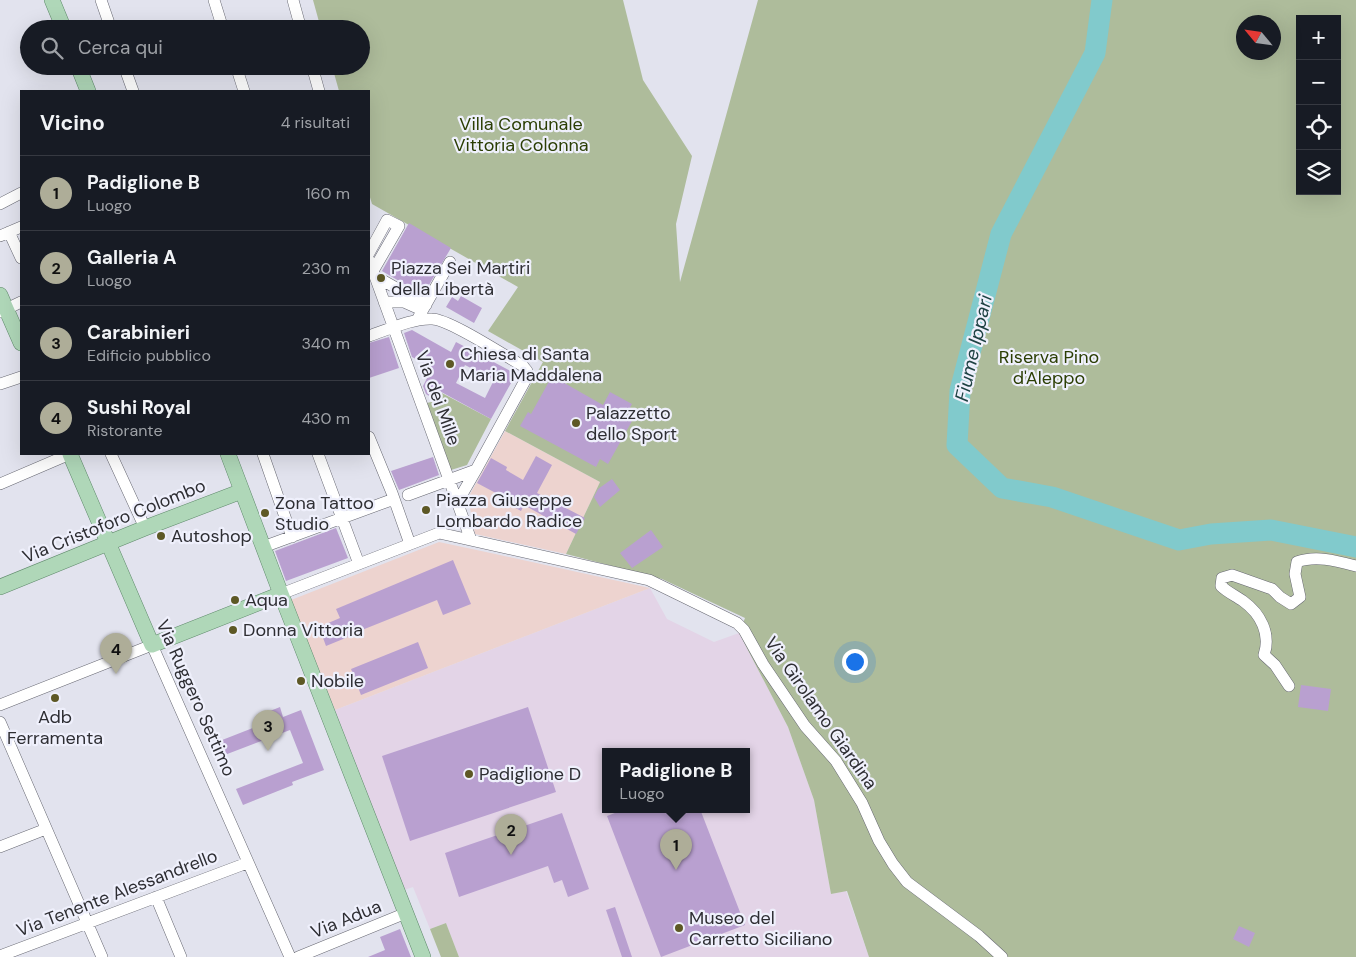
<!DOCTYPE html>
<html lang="it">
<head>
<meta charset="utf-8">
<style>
	:root { --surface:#171b24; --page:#242831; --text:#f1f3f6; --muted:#9ea1a6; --line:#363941; --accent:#aead98 }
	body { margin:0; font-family:"DM Sans",sans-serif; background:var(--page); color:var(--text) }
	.controls { position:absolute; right:15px; top:15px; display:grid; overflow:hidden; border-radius:0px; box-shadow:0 5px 20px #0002 }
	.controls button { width:45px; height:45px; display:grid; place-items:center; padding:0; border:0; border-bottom:1px solid var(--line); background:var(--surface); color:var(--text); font:25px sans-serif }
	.compass { position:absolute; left:1236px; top:15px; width:45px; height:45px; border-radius:50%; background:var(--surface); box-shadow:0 5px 20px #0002; rotate:299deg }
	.you { position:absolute; left:854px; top:661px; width:18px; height:18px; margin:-12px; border:4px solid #fff; border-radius:50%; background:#1a73e8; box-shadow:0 0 0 8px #1a73e833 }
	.badge { display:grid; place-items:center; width:32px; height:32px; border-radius:50%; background:var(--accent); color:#111; font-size:16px; font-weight:700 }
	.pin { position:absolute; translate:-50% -41px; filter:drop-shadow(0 1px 2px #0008) }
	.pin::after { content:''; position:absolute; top:26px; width:18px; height:15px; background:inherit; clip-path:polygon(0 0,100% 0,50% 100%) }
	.popup { position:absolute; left:602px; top:748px; width:148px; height:65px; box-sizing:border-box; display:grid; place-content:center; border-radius:0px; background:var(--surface); filter:drop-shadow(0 1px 4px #0005); font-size:16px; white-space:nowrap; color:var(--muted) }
	.popup b { font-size:19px; color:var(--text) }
	.popup::after { content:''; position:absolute; left:50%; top:100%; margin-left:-10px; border:10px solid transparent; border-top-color:var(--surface) }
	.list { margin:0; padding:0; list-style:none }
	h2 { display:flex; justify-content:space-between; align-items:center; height:65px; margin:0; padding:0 20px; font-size:21px }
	h2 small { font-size:16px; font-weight:400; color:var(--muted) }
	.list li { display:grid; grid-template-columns:32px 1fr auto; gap:15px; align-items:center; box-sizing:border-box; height:75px; padding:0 20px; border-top:1px solid var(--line) }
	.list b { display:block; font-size:19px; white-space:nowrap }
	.list p { margin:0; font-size:16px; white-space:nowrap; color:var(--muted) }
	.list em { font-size:16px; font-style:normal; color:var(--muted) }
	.icon { flex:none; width:28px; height:28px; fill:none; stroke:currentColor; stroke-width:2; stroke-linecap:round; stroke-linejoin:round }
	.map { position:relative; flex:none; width:1356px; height:957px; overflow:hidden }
	.search { position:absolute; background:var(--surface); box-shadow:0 5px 20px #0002; left:20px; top:20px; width:350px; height:55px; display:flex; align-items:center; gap:12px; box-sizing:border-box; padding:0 18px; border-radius:28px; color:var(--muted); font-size:19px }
	.panel { position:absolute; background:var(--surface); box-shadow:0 5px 20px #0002; left:20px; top:90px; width:350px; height:365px; border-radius:0px }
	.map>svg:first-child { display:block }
</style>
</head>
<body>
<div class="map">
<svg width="1356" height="957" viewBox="0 0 1356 957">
	<rect width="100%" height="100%" fill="#e2e3ee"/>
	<path fill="#e3d4e7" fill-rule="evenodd" d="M650 588 667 619 714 642 739 633 788 727 814 800 831 894 846 891 869 957H459L446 923 430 929 413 887 404 890 335 710ZM606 751H746V809H606Z"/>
	<path fill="#edd3cf" d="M505 431 600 482 566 554 475 534 468 498Z
		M439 542 486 552 650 588 335 710 291 600Z"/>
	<path fill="#aebc9b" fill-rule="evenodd" d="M313 0H623L643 80 692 156 676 224 680 282 758 0H1356V957H869L847 891 831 894 814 800 788 727 739 633 745 618 662 579 566 554 600 482 505 431 543 362 488 331 518 287 372 204 369 194V91H339L332 66H361V29H321ZM1300 19H1337V191H1300ZM1244 22H1274V52H1244Z
		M440 392 491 419 467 465 451 470 427 403 435 401Z
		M446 923 459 957H441L430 929Z"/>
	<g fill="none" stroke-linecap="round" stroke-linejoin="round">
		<path stroke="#81cacc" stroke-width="21" d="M1102 0 1095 53 1001 234 960 391 957 445 1002 488 1052 497 1179 540 1211 534 1271 530 1356 547"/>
	</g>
	<path fill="#b9a0d0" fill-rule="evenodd" d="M409 223 451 248 423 295 382 271Z
		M461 296 482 308 474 323 446 307 452 297 458 301Z
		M412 330 451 352 456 342 516 374 491 419 434 388 429 396 426 394 423 386 429 374 426 364 412 357 404 333ZM465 365 494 380 485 398 456 383Z
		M389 337 399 368 369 378V343Z
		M552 376 603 405 610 392 632 404 625 417 632 421 608 464 600 459 596 467 520 426 528 412 531 414Z
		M536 456 552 465 537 493 585 518 576 534 524 505 521 511 505 502 507 499 477 483 491 458 507 467 506 470 523 480Z
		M433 457 439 475 399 490 391 471Z
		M612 479 620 490 600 507 594 497 598 489Z
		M336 528 348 558 286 581 275 551Z
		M651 530 663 547 632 568 620 553Z
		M453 560 471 604 443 615 437 600 347 636 348 637 326 646 319 627 340 618 336 609Z
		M418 642 428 668 361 695 351 669Z
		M1301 685 1331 689 1328 711 1298 707Z
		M280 707 283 717 301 710 324 770 292 782 293 785 243 805 236 789 303 763 290 730 222 756 217 742 268 722 265 713Z
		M528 707 556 792 410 841 382 756Z
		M625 809H700L745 925 661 957 607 816Z
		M562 813 589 889 568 897 562 880 554 883 548 866 459 897 445 853Z
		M615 907 632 957H622L606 910Z
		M1239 926 1255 933 1249 947 1233 939Z
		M400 929 411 957H368L385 950 380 937Z"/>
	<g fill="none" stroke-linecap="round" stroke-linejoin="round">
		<g stroke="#676872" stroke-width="12">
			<path id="minor" d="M101 0 111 29
				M214 0 223 29
				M293 0 301 29
				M124 66 133 91
				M236 66 244 91
				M312 66 319 91
				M0 204 21 193
				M9 232 21 258
				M0 236 21 227
				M369 253 387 220 399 226 373 271
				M369 260 471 540
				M375 276 426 305
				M384 302H404L422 310
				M0 312 21 302
				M417 320 450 262
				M369 336C387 330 413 318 432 319 449 319 505 356 523 366L527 371V377L476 470 408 495
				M0 384 21 377
				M369 437 392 493 410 544
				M111 454 145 528
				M263 454 292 537
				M318 454 359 564
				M0 484 70 454
				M457 503 476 470
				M263 547 394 499
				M281 594 439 533 649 580 737 623 744 630 763 664 805 726 836 761 862 803 879 841 893 864 907 882 979 936 1002 957
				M1289 686 1275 665 1264 655C1271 634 1261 614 1243 601 1236 596 1227 592 1221 586L1222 578 1232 575 1272 589 1280 597 1291 604 1300 597 1295 574 1297 562C1316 555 1337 561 1356 566
				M0 705 152 645 290 957
				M0 722 102 957
				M0 847 46 829
				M156 897 181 957
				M0 956 247 863
				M298 957 406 913"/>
		</g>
		<g stroke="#5f8a6b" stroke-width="16">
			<path id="major" d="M52 0 64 29
				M78 66 88 91
				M0 295 21 343
				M70 454 152 645 281 594
				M228 454 281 594 423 957
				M0 587 145 528 242 491"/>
		</g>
		<use href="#minor" stroke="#fff" stroke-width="11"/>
		<use href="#major" stroke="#afd7b8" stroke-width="15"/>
	</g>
	<g fill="#5d5825" stroke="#eff0fc" stroke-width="2">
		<circle cx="381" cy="278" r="5"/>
		<circle cx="450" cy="364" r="5"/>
		<circle cx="576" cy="423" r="5"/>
		<circle cx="426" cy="510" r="5"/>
		<circle cx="265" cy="513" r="5"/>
		<circle cx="161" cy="536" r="5"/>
		<circle cx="235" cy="600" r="5"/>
		<circle cx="233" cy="630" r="5"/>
		<circle cx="301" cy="681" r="5"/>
		<circle cx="55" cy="698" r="5"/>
		<circle cx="469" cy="774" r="5"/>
		<circle cx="679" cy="928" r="5"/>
	</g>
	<g text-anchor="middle" stroke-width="4.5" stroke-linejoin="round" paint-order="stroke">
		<g font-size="18" fill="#2b3e04" stroke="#eff0fc">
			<text x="521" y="130">Villa Comunale<tspan x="521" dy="21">Vittoria Colonna</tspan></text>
			<text x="1049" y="363">Riserva Pino<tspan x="1049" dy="21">d'Aleppo</tspan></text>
		</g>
		<g font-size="18" fill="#2e2e33" stroke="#eff0fc" text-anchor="start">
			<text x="391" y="274">Piazza Sei Martiri<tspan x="391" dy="21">della Libertà</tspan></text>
			<text x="460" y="360">Chiesa di Santa<tspan x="460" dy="21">Maria Maddalena</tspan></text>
			<text x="586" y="419">Palazzetto<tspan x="586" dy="21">dello Sport</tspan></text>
			<text x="436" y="506">Piazza Giuseppe<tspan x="436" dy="21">Lombardo Radice</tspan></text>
			<text x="275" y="509">Zona Tattoo<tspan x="275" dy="21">Studio</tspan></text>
			<text x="171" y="542">Autoshop</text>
			<text x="245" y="606">Aqua</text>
			<text x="243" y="636">Donna Vittoria</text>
			<text x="311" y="687">Nobile</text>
			<text x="55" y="723" text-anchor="middle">Adb<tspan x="55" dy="21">Ferramenta</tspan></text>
			<text x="479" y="780">Padiglione D</text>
			<text x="689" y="924">Museo del<tspan x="689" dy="21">Carretto Siciliano</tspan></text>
		</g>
		<g font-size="18" fill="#2e2e33" stroke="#eff0fc">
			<text transform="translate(438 398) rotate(70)" y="6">Via dei Mille</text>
			<text transform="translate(114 521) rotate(-22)" y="6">Via Cristoforo Colombo</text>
			<text transform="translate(196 698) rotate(66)" y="6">Via Ruggero Settimo</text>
			<text transform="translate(821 713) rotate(55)" y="6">Via Girolamo Giardina</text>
			<text transform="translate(117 893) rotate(-21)" y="6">Via Tenente Alessandrello</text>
			<text transform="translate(346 919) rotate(-22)" y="6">Via Adua</text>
		</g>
		<g font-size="19" font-style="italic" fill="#1e4243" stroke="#eff0fc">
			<text transform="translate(973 348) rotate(-77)" y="7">Fiume Ippari</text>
		</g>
	</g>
</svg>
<div class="controls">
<button>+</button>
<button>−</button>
<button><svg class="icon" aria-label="locate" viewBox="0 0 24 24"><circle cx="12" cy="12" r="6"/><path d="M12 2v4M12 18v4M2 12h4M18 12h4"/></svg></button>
<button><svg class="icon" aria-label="layers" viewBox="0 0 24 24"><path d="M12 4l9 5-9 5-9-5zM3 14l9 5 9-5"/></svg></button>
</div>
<svg class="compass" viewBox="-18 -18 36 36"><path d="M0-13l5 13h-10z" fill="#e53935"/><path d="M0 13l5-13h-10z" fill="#9ea1a6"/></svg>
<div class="you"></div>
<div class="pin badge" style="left:676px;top:870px">1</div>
<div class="popup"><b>Padiglione B</b>Luogo</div>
<div class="pin badge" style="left:511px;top:855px">2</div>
<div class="pin badge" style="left:268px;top:751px">3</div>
<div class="pin badge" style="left:116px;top:674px">4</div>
<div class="search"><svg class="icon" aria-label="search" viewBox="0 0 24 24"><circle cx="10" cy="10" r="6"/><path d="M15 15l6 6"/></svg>Cerca qui</div>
<section class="panel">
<h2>Vicino<small>4 risultati</small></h2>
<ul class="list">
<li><span class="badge">1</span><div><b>Padiglione B</b><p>Luogo</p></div><em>160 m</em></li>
<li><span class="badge">2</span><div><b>Galleria A</b><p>Luogo</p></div><em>230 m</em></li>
<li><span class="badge">3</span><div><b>Carabinieri</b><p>Edificio pubblico</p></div><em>340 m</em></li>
<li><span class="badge">4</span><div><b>Sushi Royal</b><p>Ristorante</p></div><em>430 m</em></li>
</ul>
</section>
</div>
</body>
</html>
